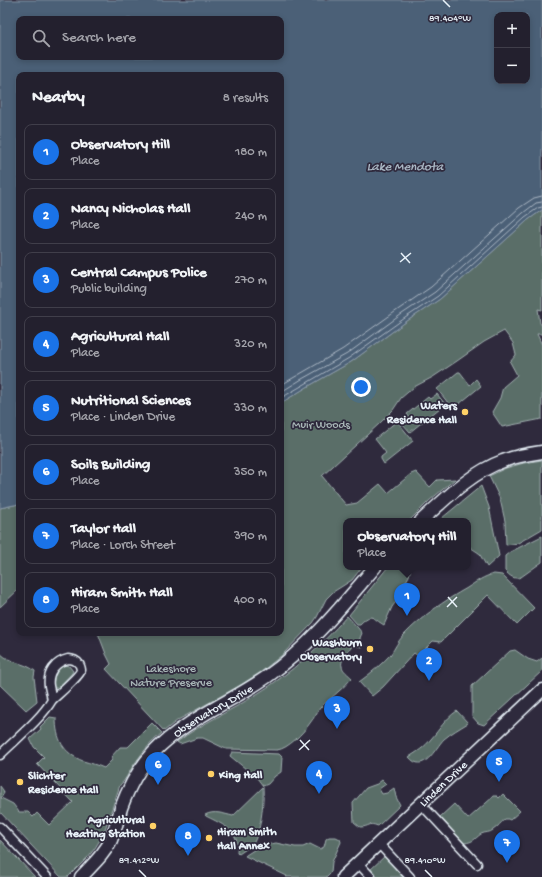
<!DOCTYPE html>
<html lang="en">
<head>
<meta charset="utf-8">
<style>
	:root { --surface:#23202e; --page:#2b2836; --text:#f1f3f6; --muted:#a3a3aa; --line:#403e4a; --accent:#1a73e8 }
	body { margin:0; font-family:"Gochi Hand",sans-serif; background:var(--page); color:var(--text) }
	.controls { position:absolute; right:12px; top:12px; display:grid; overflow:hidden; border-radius:8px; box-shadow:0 2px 6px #0003 }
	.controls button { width:36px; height:36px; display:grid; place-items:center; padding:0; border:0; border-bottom:1px solid var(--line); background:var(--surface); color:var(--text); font:20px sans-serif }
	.you { position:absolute; left:361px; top:387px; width:14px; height:14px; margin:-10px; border:3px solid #fff; border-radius:50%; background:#1a73e8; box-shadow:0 0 0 6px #1a73e833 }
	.badge { display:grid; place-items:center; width:26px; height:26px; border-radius:50%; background:var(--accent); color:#fff; font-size:13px; font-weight:700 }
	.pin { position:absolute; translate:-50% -33px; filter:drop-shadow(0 1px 2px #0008) }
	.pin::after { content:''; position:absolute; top:21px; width:14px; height:12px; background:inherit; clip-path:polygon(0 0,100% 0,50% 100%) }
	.popup { position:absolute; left:343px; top:518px; width:128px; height:52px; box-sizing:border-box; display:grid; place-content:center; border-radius:8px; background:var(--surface); filter:drop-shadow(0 1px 3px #0005); font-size:13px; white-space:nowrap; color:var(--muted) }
	.popup b { font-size:15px; color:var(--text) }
	.popup::after { content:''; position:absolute; left:50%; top:100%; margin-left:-8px; border:8px solid transparent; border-top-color:var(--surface) }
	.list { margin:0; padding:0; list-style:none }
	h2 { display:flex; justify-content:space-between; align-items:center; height:52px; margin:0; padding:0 16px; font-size:17px }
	h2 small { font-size:13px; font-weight:400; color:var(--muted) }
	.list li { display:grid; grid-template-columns:26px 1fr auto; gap:12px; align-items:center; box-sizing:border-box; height:56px; margin:0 8px 8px; padding:0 8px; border:1px solid var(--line); border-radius:8px }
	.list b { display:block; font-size:15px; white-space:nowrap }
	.list p { margin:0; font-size:13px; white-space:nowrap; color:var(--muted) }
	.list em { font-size:13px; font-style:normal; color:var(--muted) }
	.icon { flex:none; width:22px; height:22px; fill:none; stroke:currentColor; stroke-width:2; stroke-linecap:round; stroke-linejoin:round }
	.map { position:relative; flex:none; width:542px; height:877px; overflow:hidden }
	.search { position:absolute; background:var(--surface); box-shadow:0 2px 6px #0003; left:16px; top:16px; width:268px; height:44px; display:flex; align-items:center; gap:10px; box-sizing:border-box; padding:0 14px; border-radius:8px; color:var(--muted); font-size:15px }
	.panel { position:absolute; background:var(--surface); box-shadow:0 2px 6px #0003; left:16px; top:72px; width:268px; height:564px; border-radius:8px }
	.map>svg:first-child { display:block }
</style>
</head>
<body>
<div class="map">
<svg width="542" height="877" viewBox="0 0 542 877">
	<rect width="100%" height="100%" fill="#2f2a3d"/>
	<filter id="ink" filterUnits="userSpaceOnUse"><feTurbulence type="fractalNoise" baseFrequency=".025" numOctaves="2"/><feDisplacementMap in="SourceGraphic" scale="8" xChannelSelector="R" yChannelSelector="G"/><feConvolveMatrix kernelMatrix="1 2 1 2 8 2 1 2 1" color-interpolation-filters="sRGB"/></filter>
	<g filter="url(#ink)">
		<path fill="#5a6e67" stroke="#a1b0b0" d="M542 210V310L538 309 540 323 542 326V334H537L542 345V419L502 427 492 412 500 398 503 387 517 375 510 362 516 355 513 343 504 331 484 342 457 361 433 377 414 387 401 398 393 410 379 424 322 476 346 505 357 503 380 484 388 493 411 474 416 472 430 487 437 480 455 479 429 501 409 521H346V567H362L352 580 333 592 326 599 317 617 313 623 282 655 261 672 239 686 178 720 164 731 106 669 111 664 106 654 98 633H281V403L307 387 351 362 407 321 440 299 528 220Z
			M458 372H460L470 385 476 379 481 386 453 409 437 389Z
			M437 394 445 404 410 432 402 423 409 417 407 414 428 397 430 399Z
			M397 421 413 441 384 464 381 459V457L386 453 375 439Z
			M542 460V529L518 543 506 545 505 521 500 499 489 476 506 468 524 463Z
			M481 486 489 507 499 556 487 567 479 553 468 546V521H441L442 518Z
			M19 504V589L0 607V508Z
			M542 536V562L521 577C514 580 510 576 505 571V556L510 552Z
			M388 567H411L409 576 405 583 404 591 392 607 384 625C372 618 372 612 360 624H357L349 615Z
			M494 574 502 575 534 608 517 625 488 595 441 642 433 641 418 656 414 653 383 687 372 696 359 682C370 674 381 665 391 654 395 648 398 641 403 636 422 616 444 601 467 588 476 582 484 576 494 574Z
			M347 616 358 628 362 633 360 638V641L364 645 362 647C351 643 346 651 343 659 342 661 341 664 342 666 342 670 349 675 352 678 348 682 344 687 339 691 333 697 326 701 320 708 317 712 314 718 310 723 304 732 288 749 277 750L226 749 203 738H197L180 744 177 742C202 723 231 711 257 694 291 673 320 647 347 616Z
			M515 650 528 659 537 662 542 658V671L484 725 478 723 472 716V686L510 651Z
			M0 653C11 664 24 662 35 671L34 677 37 701 26 710 0 685Z
			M64 665 69 666 73 671 72 673 58 688H53C49 678 56 670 64 665Z
			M457 711 468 723C460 728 451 733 444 739 435 748 424 775 409 757 417 752 425 747 431 739 440 729 445 719 457 711Z
			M50 717 56 718C56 739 63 753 83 761 90 763 97 765 104 768L112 760 111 757 120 747H128L152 723 162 733C150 743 141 754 133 766 128 773 126 780 120 785L103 835 95 848 88 857 68 877H61L0 812V786L3 790 4 793 1 798 13 804 19 812H28L33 817 37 813 49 825 73 802 37 764 44 757 34 747 30 739 41 729 40 727Z
			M232 752 279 754 282 757 281 772 275 776 268 784 263 786 257 778 230 756Z
			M382 780 386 784 379 789 382 794 387 793 394 788 396 797 400 805 378 826C368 822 370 827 360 827L354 822 353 803 366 788 377 784Z
			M263 787C264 801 261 834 252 845 248 848 243 851 239 854L237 852C237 849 238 846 237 843 235 828 217 822 206 816L205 815C214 810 224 814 233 816Z
			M503 794 520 811 510 820 508 819H505C501 822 498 827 493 830 490 833 485 832 481 834 474 839 474 842 464 843L440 817 454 804 468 819 494 796H497L499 798Z
			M329 837H336L340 839 341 842 332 862 331 872 326 877H286L287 876 245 856 246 855 260 846 276 843 295 847H303L310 844 320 849 324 847 326 839Z
			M0 840 35 877H0Z
			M386 855 406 877H375L369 871Z"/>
		<path fill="#4c6077" stroke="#8a9aab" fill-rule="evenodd" d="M0 0H542V210L528 220 440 299 407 321 351 362 307 387 281 403V75H19V504L0 508ZM497 15H527V81H497ZM19 19H281V57H19Z"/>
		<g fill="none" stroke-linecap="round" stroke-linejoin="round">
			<path stroke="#aab7c4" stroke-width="1" d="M281 385 343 349 399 309 431 287 519 208 534 198 542 196
				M281 392 302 379 347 354 402 314 435 292 523 213 536 203 542 202
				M281 398 305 384 349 358 405 318 438 296 525 217 538 208 542 207"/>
			<g stroke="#e8f1f8" stroke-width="11">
				<path id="street" d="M68 659C73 659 76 660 79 664 80 665 81 669 81 670 80 676 57 695 52 700 51 695 50 691 49 686 47 673 55 662 68 659Z
					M0 755C16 739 41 719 52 700
					M421 804 477 864
					M0 827 47 877
					M379 844 410 877
					M358 863 371 877"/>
			</g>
			<g stroke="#e8f1f8" stroke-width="15">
				<g id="secondary">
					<path d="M421 521C445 499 472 472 503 461 515 456 529 454 542 452"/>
					<path id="s1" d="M81 877C92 865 104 855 111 840 115 830 118 819 121 808 128 789 139 768 153 753 185 719 230 703 268 676 310 646 342 606 375 567"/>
					<path id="s2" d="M343 877 542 690"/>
				</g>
			</g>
			<use href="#street" stroke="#2f2a3d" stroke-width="8"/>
			<use href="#secondary" stroke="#2f2a3d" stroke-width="12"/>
		</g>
	</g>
	<path fill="none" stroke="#e8f1f8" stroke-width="1.5" d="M443 0 450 7M401 253 410 263M400 262 411 253M448 597 457 607M447 607 457 597M300 740 309 750M299 750 310 740M139 870 146 877M425 870 432 877"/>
	<g fill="#ffd166" stroke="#2f2a3d" stroke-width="1.5">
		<circle cx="465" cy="412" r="4"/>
		<circle cx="370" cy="649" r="4"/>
		<circle cx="211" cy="774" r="4"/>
		<circle cx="20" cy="782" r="4"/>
		<circle cx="153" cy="826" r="4"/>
		<circle cx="209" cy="838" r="4"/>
	</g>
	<g text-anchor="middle" stroke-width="3.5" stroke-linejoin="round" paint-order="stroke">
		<g font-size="12" font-weight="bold" fill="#e8f1f8" stroke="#2f2a3d" text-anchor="end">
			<text x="457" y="409">Waters<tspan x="457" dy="14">Residence Hall</tspan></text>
			<text x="362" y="646">Washburn<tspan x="362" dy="14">Observatory</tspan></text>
			<text x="219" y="778" text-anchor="start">King Hall</text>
			<text x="28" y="779" text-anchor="start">Slichter<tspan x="28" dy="14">Residence Hall</tspan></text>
			<text x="145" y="823">Agricultural<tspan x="145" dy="14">Heating Station</tspan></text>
			<text x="217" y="835" text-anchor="start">Hiram Smith<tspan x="217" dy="14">Hall Annex</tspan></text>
		</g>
		<g font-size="12" fill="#a8b6b7" stroke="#2f2a3d">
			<text x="321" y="428">Muir Woods</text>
			<text x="171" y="672">Lakeshore<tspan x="171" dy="14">Nature Preserve</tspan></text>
		</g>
		<g font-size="12" fill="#e8f1f8" stroke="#2f2a3d">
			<text dy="4" stroke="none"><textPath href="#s1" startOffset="219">Observatory Drive</textPath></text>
			<text dy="4" stroke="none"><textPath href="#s2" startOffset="137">Linden Drive</textPath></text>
		</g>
		<g font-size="13" font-style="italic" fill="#aab7c4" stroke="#2f2a3d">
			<text x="405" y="170">Lake Mendota</text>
		</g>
	</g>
	<g font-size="10" text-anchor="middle" fill="#e8f1f8" stroke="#2f2a3d" stroke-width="3.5" stroke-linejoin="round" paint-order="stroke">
		<text x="450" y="21">89.404°W</text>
		<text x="139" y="863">89.412°W</text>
		<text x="425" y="863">89.410°W</text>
	</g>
</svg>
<div class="controls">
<button>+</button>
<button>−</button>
</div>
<div class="you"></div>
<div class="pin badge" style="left:407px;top:616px">1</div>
<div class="popup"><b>Observatory Hill</b>Place</div>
<div class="pin badge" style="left:429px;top:681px">2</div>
<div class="pin badge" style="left:337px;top:729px">3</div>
<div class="pin badge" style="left:319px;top:794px">4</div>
<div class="pin badge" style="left:499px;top:782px">5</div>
<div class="pin badge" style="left:158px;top:785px">6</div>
<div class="pin badge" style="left:507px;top:863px">7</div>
<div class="pin badge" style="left:188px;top:856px">8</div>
<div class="search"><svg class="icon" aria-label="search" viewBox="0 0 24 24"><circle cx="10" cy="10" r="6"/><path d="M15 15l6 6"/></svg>Search here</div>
<section class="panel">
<h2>Nearby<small>8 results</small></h2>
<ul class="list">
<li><span class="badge">1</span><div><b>Observatory Hill</b><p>Place</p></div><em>180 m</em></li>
<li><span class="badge">2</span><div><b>Nancy Nicholas Hall</b><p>Place</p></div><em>240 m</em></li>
<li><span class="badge">3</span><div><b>Central Campus Police</b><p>Public building</p></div><em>270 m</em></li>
<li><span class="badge">4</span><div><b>Agricultural Hall</b><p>Place</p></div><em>320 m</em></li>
<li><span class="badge">5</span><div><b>Nutritional Sciences</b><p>Place · Linden Drive</p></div><em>330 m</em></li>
<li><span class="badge">6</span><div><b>Soils Building</b><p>Place</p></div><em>350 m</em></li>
<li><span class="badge">7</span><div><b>Taylor Hall</b><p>Place · Lorch Street</p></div><em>390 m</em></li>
<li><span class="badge">8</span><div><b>Hiram Smith Hall</b><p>Place</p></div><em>400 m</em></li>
</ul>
</section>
</div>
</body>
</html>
